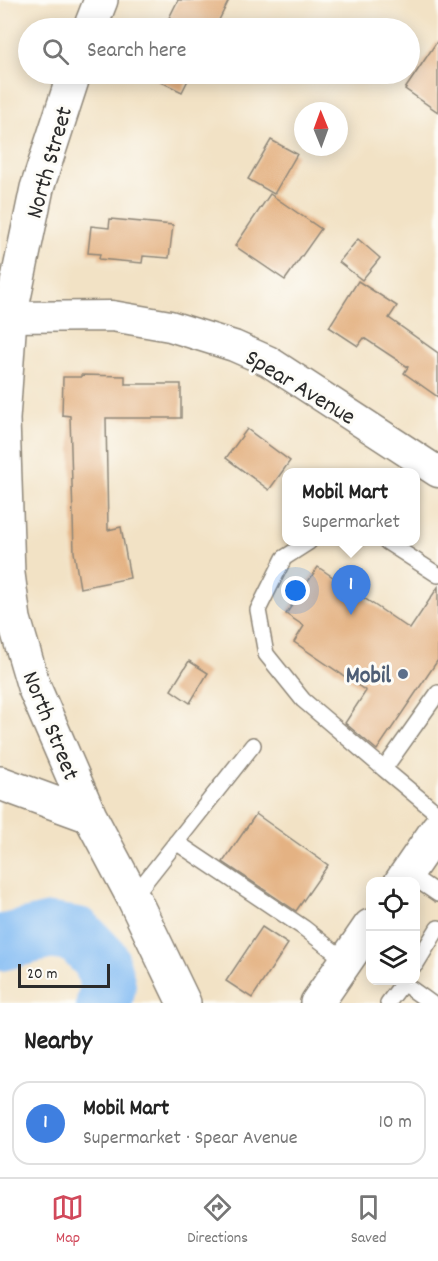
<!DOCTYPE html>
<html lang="en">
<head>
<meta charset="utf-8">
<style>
	:root { --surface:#fff; --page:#f6f6f6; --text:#222; --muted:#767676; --line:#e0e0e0; --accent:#d1495b }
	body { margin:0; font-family:Dekko,sans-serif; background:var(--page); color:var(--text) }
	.controls { position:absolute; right:18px; bottom:18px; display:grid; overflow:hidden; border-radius:12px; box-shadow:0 3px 15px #0003 }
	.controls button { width:54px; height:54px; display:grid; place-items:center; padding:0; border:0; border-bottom:2px solid var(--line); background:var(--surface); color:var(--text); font:30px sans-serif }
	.compass { position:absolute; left:294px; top:102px; width:54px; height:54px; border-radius:50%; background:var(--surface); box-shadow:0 3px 15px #0003; rotate:359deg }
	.scale { position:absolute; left:18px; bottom:15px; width:92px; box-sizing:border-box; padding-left:6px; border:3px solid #2b2b2b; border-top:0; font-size:16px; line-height:21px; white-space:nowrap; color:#2b2b2b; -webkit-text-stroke:4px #fdfcf7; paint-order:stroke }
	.you { position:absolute; left:296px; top:591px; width:21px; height:21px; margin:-15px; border:4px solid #fff; border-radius:50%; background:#1a73e8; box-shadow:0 0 0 9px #1a73e833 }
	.badge { display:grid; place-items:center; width:39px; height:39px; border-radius:50%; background:var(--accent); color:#fff; font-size:20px; font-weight:700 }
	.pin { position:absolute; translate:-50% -50px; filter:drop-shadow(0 2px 3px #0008) }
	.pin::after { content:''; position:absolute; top:32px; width:21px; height:18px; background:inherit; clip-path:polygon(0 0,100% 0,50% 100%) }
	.popup { position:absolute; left:282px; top:468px; width:138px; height:78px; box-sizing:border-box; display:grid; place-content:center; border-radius:12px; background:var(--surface); filter:drop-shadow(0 2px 4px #0005); font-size:20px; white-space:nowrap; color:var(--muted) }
	.popup b { font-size:22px; color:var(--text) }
	.popup::after { content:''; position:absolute; left:50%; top:100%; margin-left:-12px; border:12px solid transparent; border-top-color:var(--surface) }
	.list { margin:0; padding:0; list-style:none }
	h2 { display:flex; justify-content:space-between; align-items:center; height:78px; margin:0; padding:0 24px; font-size:26px }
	h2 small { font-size:20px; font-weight:400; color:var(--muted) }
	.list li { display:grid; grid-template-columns:39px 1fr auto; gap:18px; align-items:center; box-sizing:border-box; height:84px; margin:0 12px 12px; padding:0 12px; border:2px solid var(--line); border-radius:18px }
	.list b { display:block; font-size:22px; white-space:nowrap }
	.list p { margin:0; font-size:20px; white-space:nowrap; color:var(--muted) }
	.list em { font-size:20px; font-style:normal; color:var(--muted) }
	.icon { flex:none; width:33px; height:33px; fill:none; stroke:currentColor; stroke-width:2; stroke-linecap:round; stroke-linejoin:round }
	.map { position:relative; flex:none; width:438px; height:1003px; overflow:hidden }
	.search { position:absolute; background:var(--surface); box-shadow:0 3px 15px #0003; left:18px; right:18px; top:18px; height:66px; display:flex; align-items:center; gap:15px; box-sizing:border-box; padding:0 21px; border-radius:33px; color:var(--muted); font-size:22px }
	.sheet { height:174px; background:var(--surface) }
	nav { display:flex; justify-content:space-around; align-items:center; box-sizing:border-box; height:84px; border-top:2px solid var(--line); background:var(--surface); font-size:16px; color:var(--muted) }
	nav a { display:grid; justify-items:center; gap:3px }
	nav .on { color:var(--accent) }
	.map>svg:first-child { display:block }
</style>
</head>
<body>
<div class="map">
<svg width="438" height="1003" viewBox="0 0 438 1003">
	<rect width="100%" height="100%" fill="#fdfcf7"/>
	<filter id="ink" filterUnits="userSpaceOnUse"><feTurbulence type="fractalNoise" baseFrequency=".0167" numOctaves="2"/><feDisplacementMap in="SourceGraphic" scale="12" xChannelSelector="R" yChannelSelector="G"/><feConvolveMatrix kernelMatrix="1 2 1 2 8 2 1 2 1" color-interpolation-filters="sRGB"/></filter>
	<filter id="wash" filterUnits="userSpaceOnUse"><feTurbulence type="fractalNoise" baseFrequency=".008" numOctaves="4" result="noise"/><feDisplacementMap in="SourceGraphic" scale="24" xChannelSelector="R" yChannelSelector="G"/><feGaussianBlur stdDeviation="1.35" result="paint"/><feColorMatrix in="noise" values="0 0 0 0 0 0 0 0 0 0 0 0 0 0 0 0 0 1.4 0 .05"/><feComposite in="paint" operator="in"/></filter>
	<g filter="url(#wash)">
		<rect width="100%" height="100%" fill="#f2e2c5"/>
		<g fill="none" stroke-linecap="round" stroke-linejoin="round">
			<path stroke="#82bbf3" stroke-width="56" d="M0 943 51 931 77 935 101 960 108 986 104 1003"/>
		</g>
		<g id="blocks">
			<path fill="#e4b283" d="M178 0H229L215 28H164Z
				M438 40V112L405 89Z
				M145 74H191L182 92Z
				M271 140 297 154 274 194 248 179Z
				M270 194 321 229 285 280 235 246Z
				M110 219 173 225 169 258 143 256 142 263 99 259 100 254 88 253 91 226 109 228Z
				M358 239 380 258 362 280 339 262Z
				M358 281 397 306 389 318 438 353V397L404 373 408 367 364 338 358 346 329 327Z
				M81 375 125 376V384H181V418H106L108 530 121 527 130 578 80 588 74 552 70 416 62 415 63 377H81Z
				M247 429 290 461 269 490 226 458Z
				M318 567 410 629 438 587V660L377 750 345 723 366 691 294 642 304 626 286 614Z
				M189 661 208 673 190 703 171 690Z
				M256 814 328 865 296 911 223 862Z
				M262 927 288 944 252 998 226 981Z"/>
		</g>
	</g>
	<g filter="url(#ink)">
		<use href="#blocks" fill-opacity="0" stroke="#8e8678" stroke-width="1.5"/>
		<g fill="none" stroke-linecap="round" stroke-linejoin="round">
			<g stroke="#8e8678" stroke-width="18">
				<path id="service" d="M309 542 284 558 258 610 266 654 303 700 384 769
					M387 542 438 575
					M438 693 384 769 438 814
					M176 842 304 928 346 961
					M407 873 438 894
					M133 897 253 745
					M416 964 438 928
					M405 980 403 983 431 1003
					M388 1003 403 983"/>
			</g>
			<g stroke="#8e8678" stroke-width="33">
				<path id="minor" d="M10 317 112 316 170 326 234 346 268 361 438 472"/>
			</g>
			<g stroke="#8e8678" stroke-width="36">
				<path id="tertiary" d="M90 28 101 0
					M74 74 37 188 10 317 3 419 8 574 14 619 34 687 90 816 133 897 184 1003
					M0 783 90 816"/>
			</g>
			<g stroke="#8e8678" stroke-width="36">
				<path id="secondary" d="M401 882 438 828
					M317 1003 370 926"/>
			</g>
			<use href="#service" stroke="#fff" stroke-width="15"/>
			<use href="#minor" stroke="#fff" stroke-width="30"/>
			<use href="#tertiary" stroke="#fff" stroke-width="33"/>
			<use href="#secondary" stroke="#fff" stroke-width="33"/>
		</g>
	</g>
	<circle fill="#5c6f8a" stroke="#fdfcf7" stroke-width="2" cx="403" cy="674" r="6"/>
	<g text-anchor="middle" stroke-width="6" stroke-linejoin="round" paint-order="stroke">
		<g font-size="24" fill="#2b2b2b" stroke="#fdfcf7">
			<text transform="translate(48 162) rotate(-74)" y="8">North Street</text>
			<text transform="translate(301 386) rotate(31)" y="8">Spear Avenue</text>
			<text transform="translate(52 725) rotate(68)" y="8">North Street</text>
		</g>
		<g font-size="24" font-weight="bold" fill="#4e5e75" stroke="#fdfcf7" text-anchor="end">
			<text x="391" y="682">Mobil</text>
		</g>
	</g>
</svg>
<div class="controls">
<button><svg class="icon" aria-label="locate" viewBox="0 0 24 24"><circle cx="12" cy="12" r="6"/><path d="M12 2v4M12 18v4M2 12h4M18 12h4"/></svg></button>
<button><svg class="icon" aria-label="layers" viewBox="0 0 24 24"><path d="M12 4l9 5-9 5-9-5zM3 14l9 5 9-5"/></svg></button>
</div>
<svg class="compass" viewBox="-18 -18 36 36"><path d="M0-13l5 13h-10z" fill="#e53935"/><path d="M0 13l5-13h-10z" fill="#767676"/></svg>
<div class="scale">20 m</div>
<div class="you"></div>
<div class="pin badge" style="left:351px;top:615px;background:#3f7fe0">1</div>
<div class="popup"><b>Mobil Mart</b>Supermarket</div>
<div class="search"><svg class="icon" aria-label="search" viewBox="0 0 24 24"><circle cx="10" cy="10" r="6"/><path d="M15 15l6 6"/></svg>Search here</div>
</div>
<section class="sheet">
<h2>Nearby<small></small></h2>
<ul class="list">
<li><span class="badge" style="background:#3f7fe0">1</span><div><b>Mobil Mart</b><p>Supermarket · Spear Avenue</p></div><em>10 m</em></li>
</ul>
</section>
<nav>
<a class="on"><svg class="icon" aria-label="map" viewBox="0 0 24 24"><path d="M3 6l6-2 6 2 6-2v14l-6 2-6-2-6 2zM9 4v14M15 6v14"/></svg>Map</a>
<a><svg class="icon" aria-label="directions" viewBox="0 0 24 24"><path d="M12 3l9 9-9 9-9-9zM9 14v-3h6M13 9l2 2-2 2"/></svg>Directions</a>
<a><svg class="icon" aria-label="saved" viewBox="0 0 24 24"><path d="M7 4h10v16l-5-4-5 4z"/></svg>Saved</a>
</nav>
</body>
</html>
